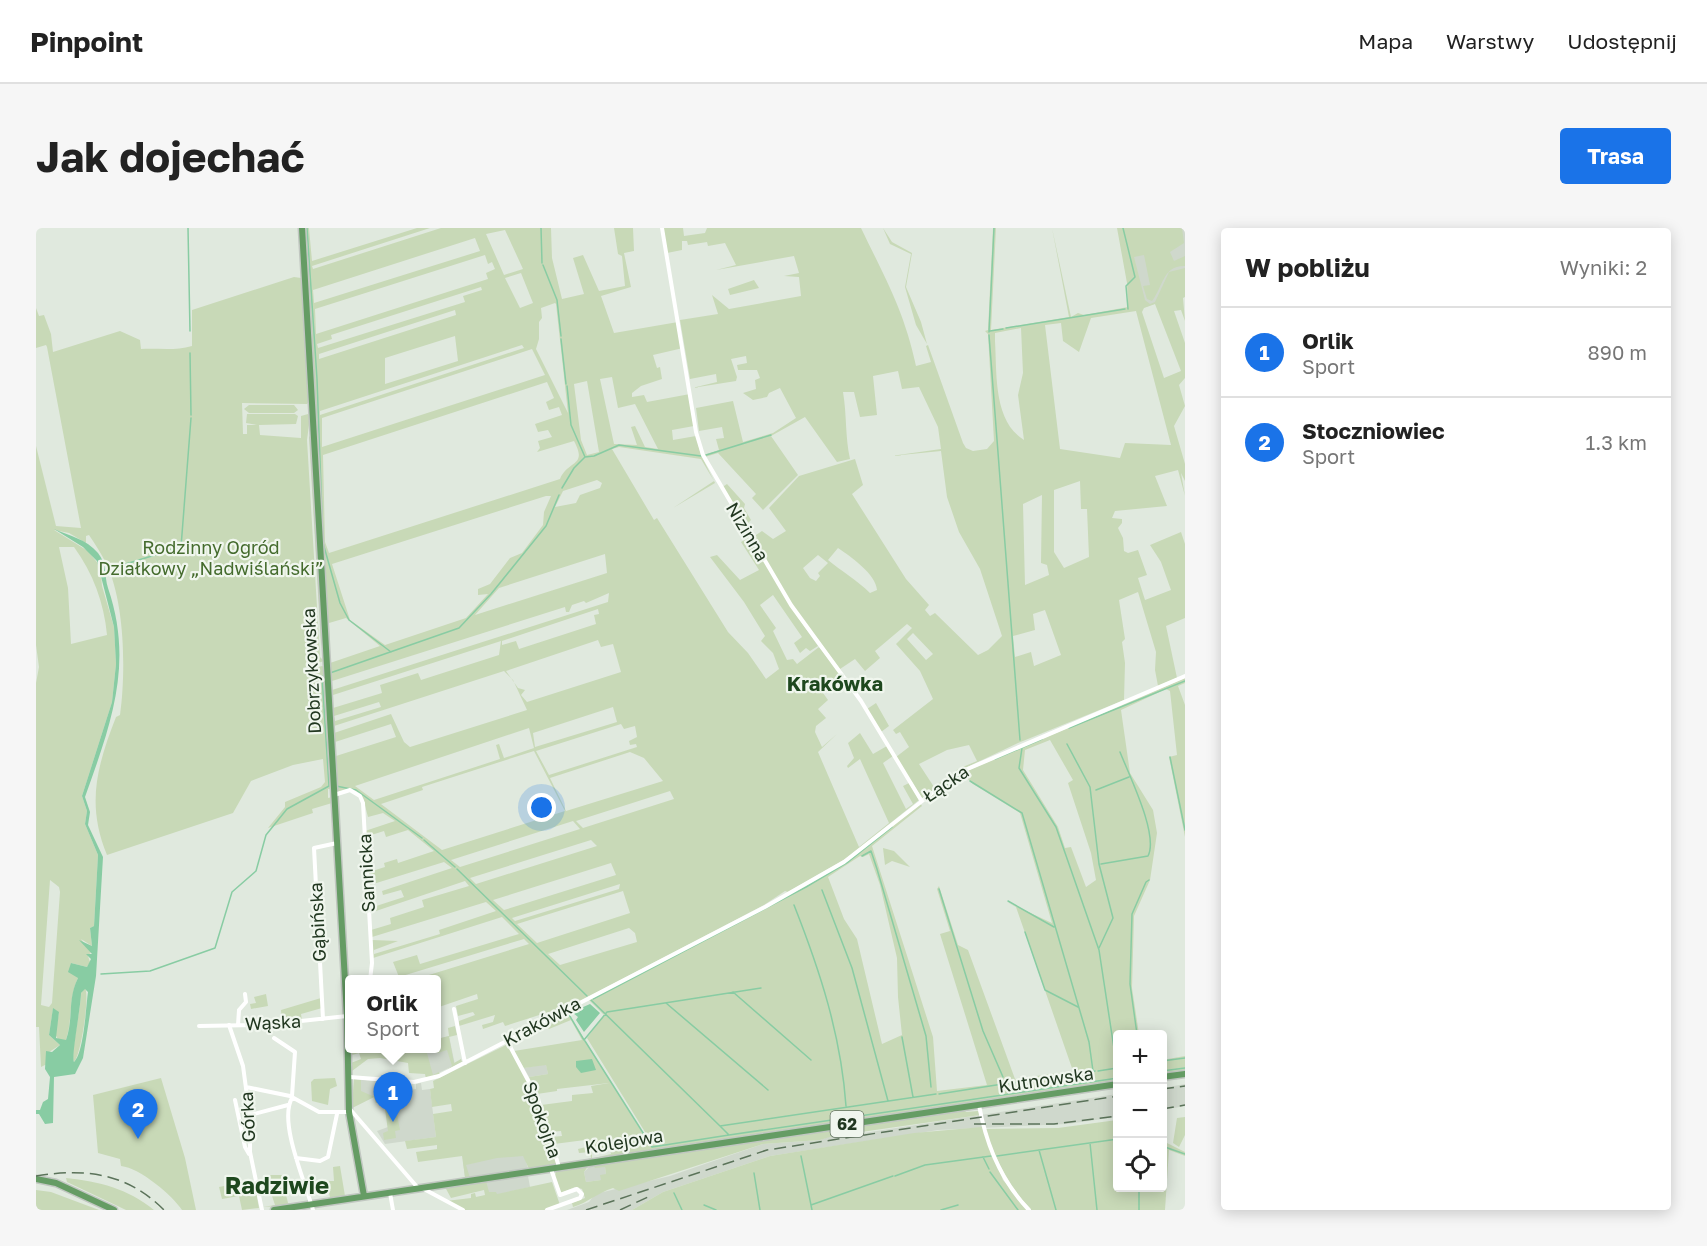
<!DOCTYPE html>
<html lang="pl">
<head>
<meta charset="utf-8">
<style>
	:root { --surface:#fff; --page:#f6f6f6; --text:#222; --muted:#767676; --line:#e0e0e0; --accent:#1a73e8 }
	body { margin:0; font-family:"Golos Text",sans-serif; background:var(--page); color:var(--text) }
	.controls { position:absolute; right:18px; bottom:18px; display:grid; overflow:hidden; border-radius:6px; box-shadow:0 3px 15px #0003 }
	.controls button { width:54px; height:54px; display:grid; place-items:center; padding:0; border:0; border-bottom:2px solid var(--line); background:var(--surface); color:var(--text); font:30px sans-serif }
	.you { position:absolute; left:506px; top:580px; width:21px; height:21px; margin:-15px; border:4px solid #fff; border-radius:50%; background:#1a73e8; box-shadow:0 0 0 9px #1a73e833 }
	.badge { display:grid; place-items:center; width:39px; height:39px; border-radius:50%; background:var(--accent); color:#fff; font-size:20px; font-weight:700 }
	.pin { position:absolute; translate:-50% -50px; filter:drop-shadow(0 2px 3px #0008) }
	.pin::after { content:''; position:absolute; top:32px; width:21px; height:18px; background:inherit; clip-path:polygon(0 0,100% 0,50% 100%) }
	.popup { position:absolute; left:309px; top:747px; width:96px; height:78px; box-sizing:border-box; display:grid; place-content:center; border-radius:6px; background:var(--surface); filter:drop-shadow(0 2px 4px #0005); font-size:20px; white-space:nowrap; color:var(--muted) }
	.popup b { font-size:22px; color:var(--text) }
	.popup::after { content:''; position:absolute; left:50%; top:100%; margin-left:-12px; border:12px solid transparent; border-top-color:var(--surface) }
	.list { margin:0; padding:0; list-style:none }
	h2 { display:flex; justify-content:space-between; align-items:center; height:78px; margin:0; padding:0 24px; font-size:26px }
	h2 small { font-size:20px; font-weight:400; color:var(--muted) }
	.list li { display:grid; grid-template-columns:39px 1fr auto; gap:18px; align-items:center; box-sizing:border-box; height:90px; padding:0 24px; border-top:2px solid var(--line) }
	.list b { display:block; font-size:22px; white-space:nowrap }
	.list p { margin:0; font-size:20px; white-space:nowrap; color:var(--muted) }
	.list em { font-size:20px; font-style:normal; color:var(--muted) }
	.icon { flex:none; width:33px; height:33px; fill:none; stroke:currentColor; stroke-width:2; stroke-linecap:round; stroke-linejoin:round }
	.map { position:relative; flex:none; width:1149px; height:982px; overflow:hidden; border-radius:6px }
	header { display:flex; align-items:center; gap:36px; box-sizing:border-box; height:84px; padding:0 30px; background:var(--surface); border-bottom:2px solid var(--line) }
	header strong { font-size:28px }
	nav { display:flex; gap:33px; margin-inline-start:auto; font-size:21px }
	.intro { display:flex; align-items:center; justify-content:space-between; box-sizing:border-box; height:144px; padding:0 36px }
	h1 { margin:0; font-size:42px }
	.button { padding:15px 27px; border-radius:6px; background:var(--accent); color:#fff; font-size:21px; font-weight:700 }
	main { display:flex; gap:36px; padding:0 36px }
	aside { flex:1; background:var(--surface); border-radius:6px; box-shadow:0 3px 15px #0003 }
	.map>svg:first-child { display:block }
</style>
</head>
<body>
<header>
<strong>Pinpoint</strong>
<nav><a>Mapa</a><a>Warstwy</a><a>Udostępnij</a></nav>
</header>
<div class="intro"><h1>Jak dojechać</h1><a class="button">Trasa</a></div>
<main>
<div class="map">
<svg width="1149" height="982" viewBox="0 0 1149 982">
	<rect width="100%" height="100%" fill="#e0e9de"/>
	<path fill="#cfd8cc" d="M1089 0H1149V65L1107 80Z
		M413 808 419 837 394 849 385 821 400 820 401 811Z
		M510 836 512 846 493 849 488 840Z
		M318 851 362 855 363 863 380 861V856L385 855 386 862 394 861 400 909 349 916 341 903 352 899 349 874 340 875 338 869 316 880Z
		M1149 856V878L1127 882V860Z
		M1081 866V889L1031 896 902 902 734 928 627 964 596 982H531L553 974 559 966 634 948 727 916 784 912 803 905H828Z
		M487 924 492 940 429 950 427 933Z
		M553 939H569L570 946 565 952 550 954 548 944Z
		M492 948 494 959 451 969 450 954Z"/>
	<path fill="#c8d9b7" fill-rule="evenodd" d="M268 0H273L276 33 381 0H394L276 38 277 41 405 0H515L516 30 526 71 548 66 537 30 547 27 563 63 589 58 586 28 582 26 578 0H597L598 23 588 25 595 59 565 68 578 105 642 94 647 120 617 127 621 140 624 139 626 151 605 158 596 165V169L608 167 611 174 654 166 658 198 636 202 637 212 660 208 665 227 679 255 637 280 678 253 665 231 583 219 576 221 618 292 621 290 692 404 712 425 730 451 743 441 737 425 725 413 729 408 708 374 674 329 681 327 704 352 723 342 705 314 714 309 754 378 782 418 774 423 770 420 764 425 758 415 766 409 737 367 724 377 740 400 737 403 751 432 757 431 761 436 783 419 807 450 787 465 792 472 782 481 790 490 780 498 779 504 786 519 801 506 782 524 823 619 853 595 824 531 812 540 811 538 818 530 812 515 824 505 837 526 851 518 857 528 847 535 870 581 877 576 867 558 873 555 883 572 811 630 752 664 749 663 728 677 529 781 525 780 469 798 467 794 447 801 446 797 457 794 459 787 423 798V793L439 787 437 784 422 788 420 778 442 771 441 766 403 779V783L401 784 400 752 380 751 493 716 488 711 363 749 357 734 381 727 384 736 483 706 466 689 337 730 336 712 362 713 338 722V726L404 706 403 702 460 683 450 674 336 709 335 702 355 696 354 690 388 679 386 672 433 658 429 653 334 685V680L368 669 365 662 347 667 346 663 416 640 408 634 334 657 333 644 349 639 348 635 361 631 362 635 398 623 372 602 350 609 348 603 329 609V603L359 593 347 585 332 589 327 570 312 561 301 565ZM469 2 487 41 468 47 450 6ZM439 10 444 23 278 75 277 62ZM449 27 452 36 456 34 459 41 450 45 452 51 280 106 279 81ZM485 45 497 75 484 80 469 50ZM445 59 446 62 427 68 429 74 282 120 281 116 296 111 295 107ZM519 75 520 76 532 185 500 121 503 111V94L506 90 505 80ZM419 82 420 87 283 131V126ZM419 108 422 133 349 156V130ZM486 117 488 120 284 187V183ZM496 121 509 147 286 219V190ZM576 149 582 180 599 176 622 221 609 219 599 198 595 199 601 217 578 216 564 151ZM551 153 563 224 551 227 545 212 538 156ZM511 154 518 170 510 174 513 182 523 179 526 187 499 196 502 204 512 202 516 209 502 213 504 220 501 224 538 213C552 239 532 232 524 251L293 325 289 314 287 227ZM561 252 566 255 564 260 544 267 540 275 519 279 527 263ZM510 268H515L508 284 507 297 486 325 474 330 454 356 442 361V367L452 366 430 390 349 417 314 392 296 336ZM569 326 571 345 439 387 463 360ZM573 365 572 374 296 462V453L529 379 530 384H533L536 377 548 373 550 375ZM562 381 563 386 558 387 560 396 483 421 480 413 466 417V413ZM310 390 344 418 294 435 293 395ZM562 412 565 419 577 416 585 444 491 474 485 467 489 462 482 460 470 443ZM465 413 463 427 385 452 382 445 344 457 346 465 297 480V467ZM468 443 477 452 491 482 374 519 368 514 355 486 298 505V498ZM343 474 345 479 299 493 298 488ZM577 479 581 494 499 519 497 505ZM355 496 360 509 300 528 299 514ZM585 496 588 501 599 498 601 509 593 513 594 517 600 516 601 519 513 547 500 523ZM493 500 498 520 468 530 463 516 460 517 464 531 338 572 319 558ZM498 523 529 583 406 622 345 576 387 562 386 559ZM594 524 608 530 627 553 530 583 514 550ZM634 563 638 571 547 600 540 593ZM537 593 544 601 424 639 415 632ZM555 612 561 618 440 656 434 650ZM575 635 580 647 468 682 457 672ZM584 656 583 661 479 693 476 690ZM587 663 594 685 501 715 481 696ZM593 700 599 705 601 714 524 737 512 726Z
		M627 0H647L648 8 669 5 671 0H825C849 50 868 82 880 138L895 134 890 118 892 117 927 215 930 220 937 223 951 221 958 213 952 106 949 103 952 102 957 0H960L955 102 1033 89 1016 0 1035 89 1042 85 1048 87 1092 79 1091 55 1081 0H1146L1148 15 1134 24 1138 33 1149 28V38C1127 37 1127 59 1116 73L1111 71 1107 58 1114 57 1108 27 1098 29 1109 72 1114 76 1119 74 1133 44 1149 40V69L1147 70 1149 93 1145 82 1138 83 1149 115V150L1143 157 1149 178 1138 198 1149 236V253L1145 245 1149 268 1142 242 1119 248 1131 278 1079 283 1076 290 1086 291V295L1082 300 1087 310 1088 323 1092 325 1102 322 1111 347 1102 350 1109 372 1135 362 1125 334 1114 317 1145 304 1149 316V390L1130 398 1141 450 1122 458 1119 442 1120 424 1102 364 1083 372 1089 411 1086 414 1089 435 1088 472 982 515 925 542 886 570 860 529 873 519 864 504 860 506 857 502 897 471 884 443 860 416 876 400 871 396 839 423 844 430 829 443 819 431 804 441 756 377 717 309 726 303 737 311 750 303 733 280 763 248 819 231 827 257 816 266 870 351 893 377 889 382 894 388 899 385 942 427 952 422 966 408 944 341 923 304 911 269 905 223 855 228 905 221 902 199 883 159 866 161 862 143 837 148 841 187 824 189 818 164H807C811 188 809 208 814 231L801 234 769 189 735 208 762 247 727 282 716 270 720 266 682 225 669 229 668 227 683 222 680 211 688 210 686 199 663 203 660 180 697 173 707 214 737 205 760 190 744 160 733 165 731 169 717 172 707 165 720 161 719 152 724 150 721 142H702L701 137 711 135 710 128 695 131 701 149 700 153 656 160 681 154 680 146 654 151 644 92 682 86 676 67 693 81 765 68 763 49 748 48 763 45 758 28 680 42 700 37 689 15 672 18 671 14 652 17 651 13H646V22L631 25ZM1119 76 1145 143 1128 150 1106 84 1108 80ZM1100 83 1135 217 1089 215 1084 230 1024 221 1009 97 1025 95 1027 113 1043 124 1055 90ZM985 100 987 145 982 167 988 212C957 193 961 145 959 113V105ZM1044 253 1045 281H1051L1053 329 1028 340 1018 324V262ZM1006 267 1005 335 1011 337 1013 347 989 357 987 276ZM802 320C815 329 840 346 841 362L834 365C821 352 805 343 792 332ZM782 327 792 335 782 345 784 348 780 353 774 350 767 340ZM1009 382 1025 427 998 438 995 424 979 429 977 408 999 402 997 386ZM877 405 897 426 890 432 871 411ZM933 517 941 533 922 541 898 559 883 536 911 522Z
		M847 0 856 14 876 25 870 59 885 94 891 116 880 97 869 59 875 26 854 16Z
		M258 49 265 50 273 173 271 176 206 175 207 206H211V197H221L210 195 211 186H259L262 188 260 196 223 197 224 207 265 210V188L272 186 274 189 271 212 284 429 288 433 267 440 268 443 286 438 289 440 296 565 295 561H292V570L296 569V575L276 581 277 585 232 600 249 579V574L285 559 289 554 287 531 257 537 215 553 197 585 71 627C50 576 61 538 80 489L84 487C90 444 89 374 70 335 65 325 59 316 53 307L50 308V315L33 305 18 302 52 323 64 338 66 358 78 399 80 436 76 474 46 568 51 583 49 596 62 627 58 698 54 700 56 718 45 711 55 724 52 728 54 734 51 739 35 735 42 750C32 771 37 790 30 812L23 813 19 806 23 785 17 781 13 807 24 817 10 826 11 836 5 839 3 799H0V455L3 439 0 417V218L20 298 45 300 11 119 10 117 0 120V80L3 88 8 87 15 106 17 124 84 103 104 112 105 121C123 120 139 123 156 118V82ZM23 319H38C57 345 68 375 71 407L35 416 32 360ZM14 652 23 659 24 664 16 775 13 779 5 777Z
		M718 52 723 60 694 67 692 61Z
		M213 177H258L262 182 258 185H213L208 181Z
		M275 207 287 407 285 418 273 209Z
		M691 256 709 276 708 280 715 292 709 298 685 260Z
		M1149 450V455L1142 458 1149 477V609L1133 529 1141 527 1134 463 1130 461 1085 482 1094 545 1117 582 1121 605 1114 652 1098 688 1096 760 1103 806H1082L1081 854 558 932V930L575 926 574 921 556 924V932L544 934 555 930 554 924 543 925 542 921 550 919 549 912 518 916 516 909 526 908 525 903 513 904 505 877 536 873V867L557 865 555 858 573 855 521 861V863L501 866 493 849 512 846 510 837 488 840 478 823 546 812 535 792 513 801 509 796 473 814 550 774 532 784 535 790 609 909 614 917 621 916 618 912H614L551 810 568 787 553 772 808 635 884 575 886 578 836 618 897 809 901 863 951 857 904 706 914 703 901 661 903 658 922 717 932 722 979 851 1037 843 980 679 971 674 1016 695 984 585 937 556 928 547 890 574 888 571 919 548ZM1014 512 1037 552 1032 555 1055 625 1060 652 1050 659 1035 619 1029 620 1022 599 987 542 989 522ZM833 626 844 657 861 730 862 769 866 807 846 816 821 711 808 691 792 649 824 628 827 629Z
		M840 475 853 498 845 504 831 481Z
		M847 620 858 623 874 639 856 633 849 637Z
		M49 760C54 766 45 828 38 834 34 827 45 780 45 765Z
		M230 766 232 778 215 781 214 776 220 775 218 769Z
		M285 770 286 780 265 786 266 793 246 794 245 782Z
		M419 798 421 807 413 809 418 835 425 831 426 834 409 843 416 838 411 822 402 825 399 823 401 811 413 808 412 800Z
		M472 816 501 872 521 937 493 941 487 928 461 930 430 937 434 950 418 952 429 949 426 928 382 934 380 924 401 921V917L371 921 369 913 400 909 397 886 416 883 415 876 396 879 394 861 398 860 397 853Z
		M315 821H322L324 824 328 821H396L391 825 397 847 403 844 404 846 390 851 389 846 373 845 372 835 344 830 332 831 316 843 315 835 325 831 323 825 316 827 315 833Z
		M1149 828V844L1127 847 1126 832Z
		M125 850 149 930 160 982H146C136 967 104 940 85 938L84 931 62 925 57 867Z
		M299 850 301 858 294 861 292 877 276 873 275 854 278 851Z
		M318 851 325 852V863L339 869 343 866 345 859 358 860V856L346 857 345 853 362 855V863L357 865 364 902 359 903 360 910 348 912 347 905 352 903 348 874 340 875 338 869 316 880Z
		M928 881 930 884 942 883 944 887 811 906 812 899Z
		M1127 887H1130L1128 893 1131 915 1149 924V928L1133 922 1129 982H995C973 958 960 932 949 901L1022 900 1081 892 1082 960H1126Z
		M1149 889V907L1143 919 1137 915 1141 890Z
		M946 899 967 952 992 982H596L627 964 734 928 878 905Z
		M792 901H807L810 904 784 912 727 916 583 963 577 960C561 965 553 974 537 979L536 975 549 970 546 961 539 959 525 965 519 949 520 942 553 937 548 944 550 954 565 952 564 947 570 946 569 939 559 940 557 937Z
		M304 938 309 968 294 970 291 953H298L297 939Z
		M229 947H249L250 953 247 954 252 975 256 977 227 979 239 977Z
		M30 950C64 954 91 960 118 982H90L31 954Z
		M450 953 453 964H460L461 966 516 954 524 977 508 982H429L410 973 435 970V966L439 965 440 969 449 967 448 962 415 970 409 959Z
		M209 954 212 966 220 964 223 980 206 982 203 968 186 971 183 959Z
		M0 962 15 964 63 982H0Z"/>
	<path fill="#88cca3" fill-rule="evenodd" d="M18 301C34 308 50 311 62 325 71 336 68 347 72 360 98 436 75 496 49 569L54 584 52 597 67 629 60 748 47 830 39 846 18 849 17 895 9 896 3 886H0V882H4L7 874 12 871 14 849 9 841 10 823 16 824 24 817 13 807 17 780 23 784 20 810 30 812C38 789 31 772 42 750L32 744 35 735 51 739 55 731 50 726H56L43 712 56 718 54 700 58 698 62 627 49 596 51 583 46 568 76 474 80 436 78 399 61 333 47 319ZM49 761 52 764C50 778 48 825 38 834 35 829 45 778 45 765Z
		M554 776 564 785 548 804 540 792 542 789 536 784Z
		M556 831 560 842 545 845 540 839V833Z"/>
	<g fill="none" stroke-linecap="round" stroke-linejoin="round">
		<path stroke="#88cca3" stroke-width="1.5" d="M152 0 154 103
			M271 0 281 151 287 315 304 375 313 392 355 424
			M505 0 506 35
			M1087 0 1099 49 1090 58 1092 81
			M507 37 521 72 525 108
			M970 100 1089 81
			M954 103 967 101
			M953 104 958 0
			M953 107 984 512
			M525 111 530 156
			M154 125 155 187
			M670 227 735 207
			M549 229 558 228 583 217 665 228
			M526 260 538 240 549 229 535 197 531 158
			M80 339 145 319 155 190
			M294 445 423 400 455 366 510 298 523 267
			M1033 500 1149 453
			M1031 516 1054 559 1063 636 1077 690 1063 720
			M986 520 983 540 1020 599 1063 722 1081 840 1062 843
			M1134 529 1149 602
			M959 531 1006 511
			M934 553 986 585 1053 814 1057 843
			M911 556 926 545
			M300 558 320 562 386 610
			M1060 562 1093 549
			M388 612 419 639
			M826 628 835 623 841 641 890 808 895 859
			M1065 636 1112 628C1123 607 1093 547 1084 524
			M421 641 551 768
			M903 661 947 803 967 849
			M786 662 816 740 852 873
			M972 673 1018 699
			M758 677C784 743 805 807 810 878
			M989 704 1009 762 1042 779
			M65 746 114 743 179 720 196 664 220 643 230 607 251 581 293 558 286 448
			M697 764 775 832
			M557 771 770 659 812 634 856 599
			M555 772 684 898 900 866
			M630 775 732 862
			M542 779 532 785 548 812 571 784 725 760
			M1101 806 1094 756 1096 686 1110 654 1113 652
			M866 809 877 869
			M549 813 616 919 693 907 684 898
			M1126 833 1149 830
			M1126 843 1149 840
			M1022 848 1059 843
			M976 855 1020 849
			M903 866 973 855
			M693 907 1082 850
			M1054 915 1061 982
			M1126 918 1149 926
			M1003 922 1020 982
			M765 928 776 982
			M961 928 1082 911
			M947 929 953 941
			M954 944 982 982
			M718 945 724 982
			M859 948 889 937 955 928
			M1103 960V982
			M638 965 646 982
			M668 977 680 982
			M775 977 857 948
			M905 982 922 977"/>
		<g stroke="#c1c7c1" stroke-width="9">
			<path id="major" d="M266 0 311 788 313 884 328 968
				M1126 849 1149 846
				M0 951 20 955 78 982
				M238 982 1082 856"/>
		</g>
		<path stroke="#fff" stroke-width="4" d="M626 0 660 204 667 227 755 377 825 473 885 572
			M298 567 314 562 324 568 327 575 336 735 334 752
			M418 781 429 835
			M287 791 278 620 301 615
			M193 797 207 838 214 890V924L226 982
			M202 797 203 782 210 774 209 766
			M163 798 228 797 311 788
			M238 810 259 824 256 868
			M471 813 502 871 523 939
			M314 849 378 854 403 848 729 679 808 634 922 545 1149 448
			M210 859 254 868 283 884H313
			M256 870C242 894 270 956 277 982
			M199 872 209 919 213 926
			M943 877C950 916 965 953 993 982
			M313 880 382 960
			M214 887 252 877
			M260 930 284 933 292 929 301 886
			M386 960 427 982
			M354 965 357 982
			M511 982 544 970 546 966 541 961 524 967 515 941"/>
		<use href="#major" stroke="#659c64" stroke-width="6"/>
		<path stroke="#5b735a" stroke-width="1.5" stroke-dasharray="12 6" stroke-linecap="butt" d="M1126 861 1149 858
			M1126 881 1149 877
			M938 896H1018L1082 888
			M0 948C50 940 91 945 128 982
			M550 982 731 922 1082 868
			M584 982 614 968"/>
	</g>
	<g text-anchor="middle" stroke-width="4.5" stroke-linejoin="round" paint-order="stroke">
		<rect fill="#f0f6ee" stroke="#5f705e" stroke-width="1.5" x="794.5" y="883" width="33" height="26" rx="4.5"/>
		<g font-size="16" font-weight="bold" fill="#213720">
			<text x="811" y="902">62</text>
		</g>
		<g font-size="18" fill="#213720" stroke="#f0f6ee">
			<text transform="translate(711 304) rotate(59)" y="6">Nizinna</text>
			<text transform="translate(276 443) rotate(-93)" y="6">Dobrzykowska</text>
			<text transform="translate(910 556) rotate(-34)" y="6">Łącka</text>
			<text transform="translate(331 645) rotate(-93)" y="6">Sannicka</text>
			<text transform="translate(282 694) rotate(-93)" y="6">Gąbińska</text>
			<text transform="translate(506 794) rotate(-28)" y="6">Krakówka</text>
			<text transform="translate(237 795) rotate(-3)" y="6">Wąska</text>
			<text transform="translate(1010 852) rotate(-8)" y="6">Kutnowska</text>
			<text transform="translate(212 889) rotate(-93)" y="6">Górka</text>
			<text transform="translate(506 892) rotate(70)" y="6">Spokojna</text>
			<text transform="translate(588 914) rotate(-9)" y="6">Kolejowa</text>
		</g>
		<g font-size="18" fill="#446b2d" stroke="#f0f6ee">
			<text x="175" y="326">Rodzinny Ogród<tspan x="175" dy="21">Działkowy „Nadwiślański”</tspan></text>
		</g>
		<g font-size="20" font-weight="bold" fill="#1e481e" stroke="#f0f6ee">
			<text x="799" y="463">Krakówka</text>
		</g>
		<g font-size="24" font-weight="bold" fill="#1e481e" stroke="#f0f6ee">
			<text x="241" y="966">Radziwie</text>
		</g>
	</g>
</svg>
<div class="controls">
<button>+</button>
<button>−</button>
<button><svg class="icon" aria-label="locate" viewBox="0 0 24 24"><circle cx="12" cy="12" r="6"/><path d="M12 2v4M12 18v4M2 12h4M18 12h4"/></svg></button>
</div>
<div class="you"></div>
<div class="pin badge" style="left:357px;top:894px">1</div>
<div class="popup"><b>Orlik</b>Sport</div>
<div class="pin badge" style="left:102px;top:911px">2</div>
</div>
<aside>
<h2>W pobliżu<small>Wyniki: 2</small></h2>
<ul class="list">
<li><span class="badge">1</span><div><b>Orlik</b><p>Sport</p></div><em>890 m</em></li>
<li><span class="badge">2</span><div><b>Stoczniowiec</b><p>Sport</p></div><em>1.3 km</em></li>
</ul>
</aside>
</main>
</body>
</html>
